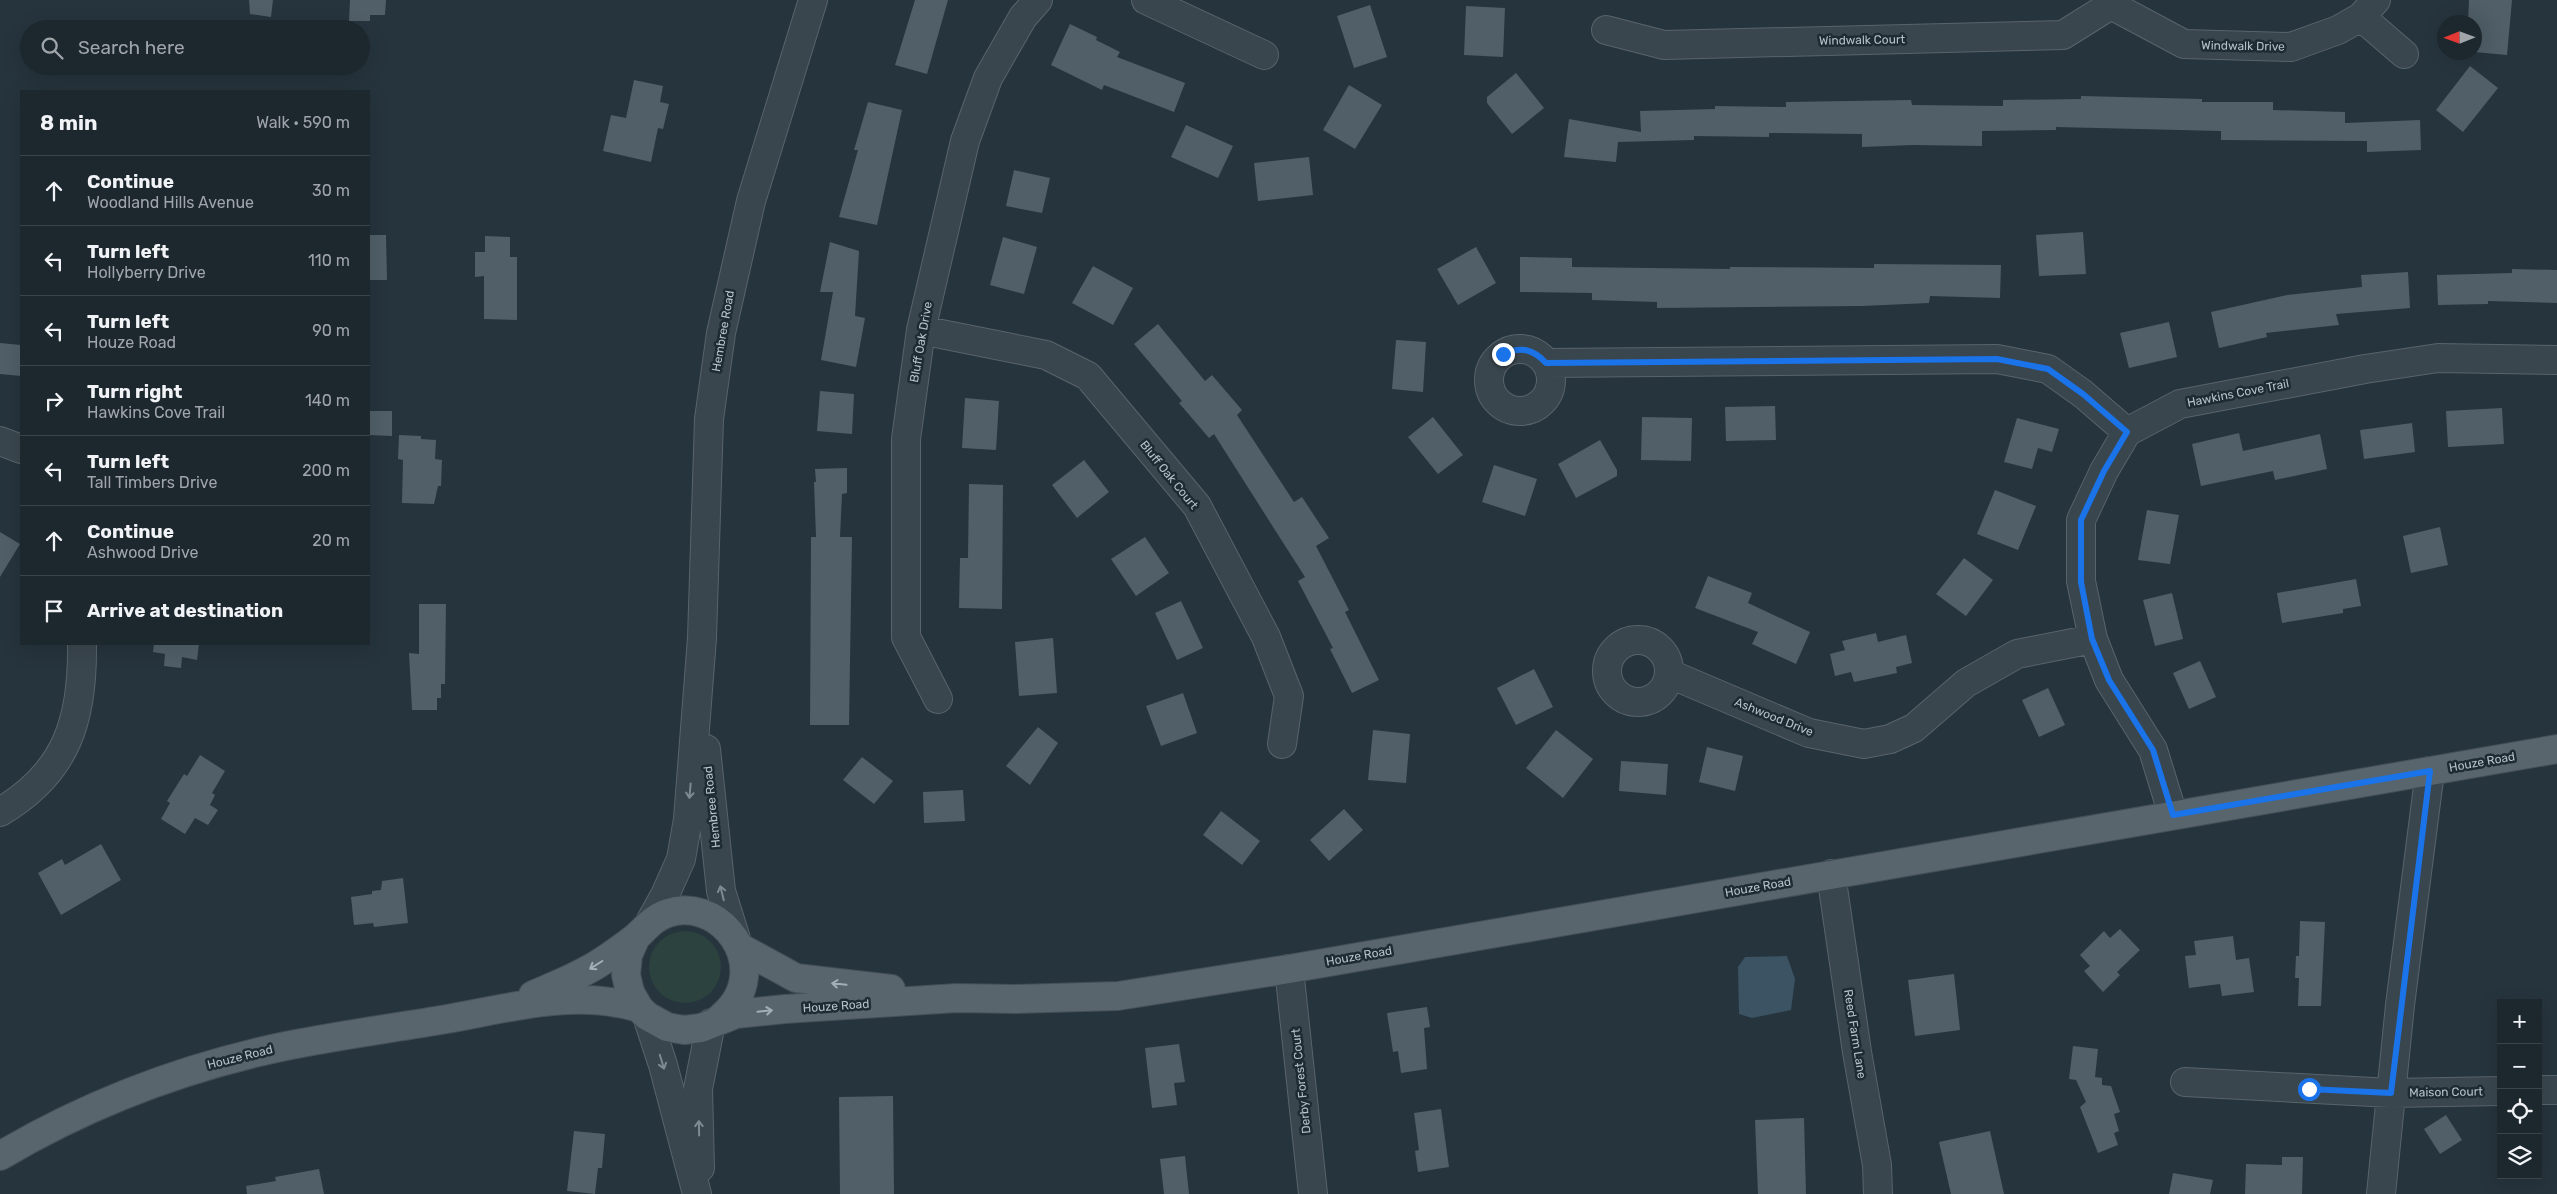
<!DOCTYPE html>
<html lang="en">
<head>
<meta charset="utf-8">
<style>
	:root { --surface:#1c272e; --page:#29333a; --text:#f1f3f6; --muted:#a0a5aa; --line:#3a444a }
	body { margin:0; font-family:Rubik,sans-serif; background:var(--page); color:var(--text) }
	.controls { position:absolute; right:15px; bottom:15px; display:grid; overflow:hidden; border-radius:0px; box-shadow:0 5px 20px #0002 }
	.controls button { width:45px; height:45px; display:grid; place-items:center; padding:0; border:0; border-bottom:1px solid var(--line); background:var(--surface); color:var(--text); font:25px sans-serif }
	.compass { position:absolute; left:2437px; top:15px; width:45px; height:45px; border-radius:50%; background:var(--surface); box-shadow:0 5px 20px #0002; rotate:269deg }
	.stop { position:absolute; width:15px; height:15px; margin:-11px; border:4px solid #1a73e8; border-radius:50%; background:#fff }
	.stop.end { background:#1a73e8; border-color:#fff; box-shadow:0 1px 5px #0008 }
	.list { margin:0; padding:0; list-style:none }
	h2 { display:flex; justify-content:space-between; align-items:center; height:65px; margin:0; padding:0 20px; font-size:21px }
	h2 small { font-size:16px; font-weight:400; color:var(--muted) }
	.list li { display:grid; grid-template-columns:32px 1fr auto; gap:15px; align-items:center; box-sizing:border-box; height:70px; padding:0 20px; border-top:1px solid var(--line) }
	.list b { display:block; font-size:19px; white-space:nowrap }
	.list p { margin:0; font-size:16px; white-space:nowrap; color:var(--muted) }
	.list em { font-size:16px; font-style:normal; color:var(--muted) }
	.icon { flex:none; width:28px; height:28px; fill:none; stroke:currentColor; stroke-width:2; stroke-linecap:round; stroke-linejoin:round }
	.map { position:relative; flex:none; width:2557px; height:1194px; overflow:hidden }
	.search { position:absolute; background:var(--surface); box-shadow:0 5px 20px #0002; left:20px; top:20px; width:350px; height:55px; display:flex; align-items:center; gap:12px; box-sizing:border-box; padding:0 18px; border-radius:28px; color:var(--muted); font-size:19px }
	.panel { position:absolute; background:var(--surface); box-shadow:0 5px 20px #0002; left:20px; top:90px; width:350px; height:555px; border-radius:0px }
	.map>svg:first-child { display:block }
</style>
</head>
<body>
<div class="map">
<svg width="2557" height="1194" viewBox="0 0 2557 1194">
	<rect width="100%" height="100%" fill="#26343d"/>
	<path fill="#2b423f" d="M649 967a36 36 0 1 1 72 0a36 36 0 1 1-72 0Z"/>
	<path fill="#3b5363" d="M1787 956 1795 979 1791 1010 1752 1018 1739 1014 1738 967 1745 957Z"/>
	<path fill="#505f68" d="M249 0H273L271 17 250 14Z
		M350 0H386L385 15H370V21H349Z
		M915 0H948L927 74 895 65Z
		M2469 0H2512L2507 55 2474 52V22H2468Z
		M1370 5 1387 57 1354 68 1337 16Z
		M1466 6 1505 8 1503 57 1464 55Z
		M1070 24 1097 37 1096 40 1120 52 1117 57 1185 83 1174 112 1104 85 1102 90 1051 65Z
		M2470 66 2498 88 2463 132 2436 110Z
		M1516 73 1544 108 1512 134 1487 103V97Z
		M634 80 663 86 660 102 669 104 663 129 658 128 651 162 603 151 611 115 626 118Z
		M1349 85 1382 105 1355 149 1323 130Z
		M2081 96 2202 99V102H2273V110L2345 112V123L2420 120 2421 150 2367 152V141L2221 140V131L2056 127V130L1982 131V146L1913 145 1862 147V134L1769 133V137L1694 136V140L1618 142 1616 162 1564 157 1569 119 1641 132 1640 111 1715 109V106L1786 107V102L1911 100 1912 105 2003 106V100L2081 99Z
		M868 102 902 110 877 225 839 217 858 150H854Z
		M1186 125 1233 146 1218 178 1171 157Z
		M1309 157 1313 195 1258 201 1254 163Z
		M1014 170 1050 178 1042 213 1006 206Z
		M2083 232 2086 274 2039 276 2036 235Z
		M369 235H386L387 280H369Z
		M485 236 510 237V257H517V320L484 319V276L475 277V252H485Z
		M1003 237 1037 247 1024 294 990 285Z
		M830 242 859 251 855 316 865 318 856 367 821 360 833 292H820Z
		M1476 247 1496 283 1458 305 1437 269Z
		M1520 257 1572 258V267L1730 269V267L1874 268V264L2001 265 2000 298 1930 296 1929 303 1862 306 1657 308V302L1592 300V293L1520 292Z
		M1093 266 1133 288 1113 325 1072 303Z
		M2512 269 2557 270V303L2488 301V304L2438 305 2437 275 2512 273Z
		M2408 272 2410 308 2336 314 2339 325 2266 333 2267 337 2219 348 2211 312 2287 295 2362 287 2361 275Z
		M2169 322 2177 357 2129 368 2120 333Z
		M1158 324 1205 381 1212 375 1242 410 1237 415 1294 502 1302 497 1329 538 1316 546 1349 610 1345 612 1379 680 1352 693 1330 649 1333 648 1298 581 1305 577 1268 519 1214 434 1209 438 1179 403 1182 401 1134 344Z
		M1396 340 1426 342 1423 392 1392 389Z
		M0 343 21 345V376L0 374Z
		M820 391 854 394 852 434 817 431Z
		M965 398 999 401 996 450 962 448Z
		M1775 406 1776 440 1726 441 1725 407Z
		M2502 408 2504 444 2448 447 2446 411Z
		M369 411H392V436L369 435Z
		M1433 417 1463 455 1438 474 1408 437Z
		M1642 417 1692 418 1691 461 1641 460Z
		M2017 418 2059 429 2052 452 2038 448 2032 469 2004 462Z
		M2412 423 2415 452 2364 459 2360 430Z
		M2239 433 2243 451 2320 434 2327 469 2275 480 2273 471 2201 486 2192 444Z
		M399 435 421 436V439L436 440 435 459 442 460 441 486H438L434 504 402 503 403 460 398 459Z
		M1600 440 1617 470V476L1576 498 1558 464Z
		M1084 460 1109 492 1077 518 1052 485Z
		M1494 465 1537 479 1525 516 1482 502Z
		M847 468V493L842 494 840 537H852L849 725H810L811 537H816L814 482H816L815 469Z
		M969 484 1003 485 1002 609 959 608 960 558H968Z
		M1995 490 2036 506 2018 550 1977 534Z
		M2147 510 2179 515 2170 564 2138 560Z
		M2440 527 2448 565 2411 573 2403 536Z
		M0 532 20 544 0 577Z
		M1145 537 1169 573 1136 596 1111 559Z
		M1964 558 1993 580 1966 616 1936 594Z
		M1708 576 1752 593 1748 603 1810 632 1796 664 1752 644 1758 632 1695 608Z
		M2356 579 2361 606 2343 609V613L2282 623 2277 593Z
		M2172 593 2183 639 2155 646 2143 600Z
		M1181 601 1203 648 1177 660 1155 613Z
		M419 604H446L445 684H441V698H437V710H412L409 653 419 654Z
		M1876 633 1878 642 1906 635 1912 663 1896 667 1897 673 1854 682 1851 672 1835 676 1830 654 1845 650 1842 641Z
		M1053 638 1057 693 1019 696 1015 642Z
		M154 644H199L197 660 182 657 181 668 164 666 165 654 153 652Z
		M2200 661 2216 697 2189 709 2173 673Z
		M1534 669 1553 707 1516 725 1497 688Z
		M2048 688 2065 725 2039 737 2022 700Z
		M1183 693 1197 733 1161 746 1146 706Z
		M1038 727 1058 743 1030 785 1006 766Z
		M1373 730 1410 734 1406 783 1368 780Z
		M1556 730 1593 759 1563 798 1526 768Z
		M1707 747 1743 756 1735 791 1699 782Z
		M200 755 225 771 212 793 215 795 210 805 218 810 208 825 195 818 185 834 161 819 170 803 167 801 184 774 187 776Z
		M862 757 893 781 874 804 843 780Z
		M1621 761 1668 764 1666 795 1619 791Z
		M963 790 965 821 924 823 923 792Z
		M1344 809 1363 830 1329 861 1310 840Z
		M1221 811 1260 841 1242 865 1203 835Z
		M101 844 121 880 61 915 38 873 62 859 65 865Z
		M403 878 408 923 374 927 373 923 354 925 351 897 372 894V891L381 890 382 881Z
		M2300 921 2325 922 2321 1006H2298L2299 978H2295L2296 956H2299Z
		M2120 929 2140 950 2117 972 2120 975 2103 992 2084 971 2090 966 2080 955 2104 931 2110 938Z
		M2233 936 2236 960 2249 958 2254 992 2222 996 2220 984 2189 988 2185 956 2196 955 2194 941Z
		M1954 974 1960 1030 1915 1036 1908 980Z
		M1427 1007 1430 1027 1424 1028 1427 1069 1401 1073 1398 1051 1393 1052 1387 1013Z
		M1179 1044 1185 1082 1174 1083 1177 1105 1152 1108 1145 1048Z
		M2073 1046 2098 1049 2095 1077 2102 1078V1085L2111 1086 2120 1112 2114 1114 2119 1131 2114 1133 2118 1145 2098 1153 2080 1107 2086 1102 2076 1080 2069 1079Z
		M893 1096 894 1194H840L839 1097Z
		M1441 1109 1449 1167 1418 1172 1415 1151 1419 1150 1414 1113Z
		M2446 1115 2462 1140 2440 1154 2424 1129Z
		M1804 1118 1806 1194H1758L1755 1120Z
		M574 1131 605 1134 602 1168H598L595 1194 567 1191Z
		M1990 1131 2004 1194H1951L1939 1142Z
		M1185 1156 1189 1194H1164L1160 1159Z
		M2282 1157H2303L2302 1194H2245L2246 1164 2282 1165Z
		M319 1169 324 1194H247L246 1186 276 1181 275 1177Z
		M2173 1173 2213 1180 2210 1194H2169Z"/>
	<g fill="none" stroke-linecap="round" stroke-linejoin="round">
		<g stroke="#58646b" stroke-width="30">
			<path id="minor" d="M1146 0 1264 55
				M2109 0 2111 5 2184 44 2291 47 2338 30 2361 17 2376 0
				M2361 17 2404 54
				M1606 30 1664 45 2063 35 2111 5
				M921 330 1046 355 1088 376 1197 506 1266 637 1289 696 1282 744
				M1489 380a31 31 0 1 1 62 0a31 31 0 1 1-62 0Z
				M1546 363 1997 359 2048 369 2083 394 2127 432
				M0 441 21 449
				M1607 671a31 31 0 1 1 62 0a31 31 0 1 1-62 0Z
				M1670 674 1809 733 1864 744 1890 739 1914 728 1966 683 2017 654 2093 639
				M938 699 906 637V439L921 330 965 141 988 78 1023 17 1038 0
				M706 749 721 891 736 939
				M0 812C68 772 83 718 82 644
				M2173 815 2153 750 2109 680 2093 639 2081 581V520L2104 471 2127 432 2180 404 2365 369 2438 358 2557 360
				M1831 874 1857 1052 1877 1165 1878 1194
				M650 922 665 895 681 859 688 819 702 638 709 419 721 333 751 201 813 0
				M1289 969 1313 1194
				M647 1016 663 1065 697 1194
				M2185 1082 2391 1093 2501 1091
				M2538 1090H2557
				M700 1168 698 1089 711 1023
				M2381 1194 2400 1005 2430 771"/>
		</g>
		<g stroke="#434f57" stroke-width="30">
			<path id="major" d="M636 937 628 955 626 975 630 992 639 1008 647 1016 667 1027 684 1030 701 1028 736 1014 785 1009 957 998 1014 999 1118 996 1289 969 2557 749
				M741 948 796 978 891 989
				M533 995C556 985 580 976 601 962 612 955 624 946 635 938 646 928 653 918 668 913 715 898 760 950 739 995 734 1006 726 1013 717 1021
				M0 1156C86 1105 183 1068 281 1047 334 1036 387 1029 441 1020 507 1009 572 988 639 1008"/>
		</g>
		<use href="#minor" stroke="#3a464e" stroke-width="28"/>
		<use href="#major" stroke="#58656d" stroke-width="28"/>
	</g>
	<defs><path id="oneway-shaft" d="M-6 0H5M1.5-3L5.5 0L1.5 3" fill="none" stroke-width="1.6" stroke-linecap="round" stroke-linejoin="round" transform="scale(1.25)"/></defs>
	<g stroke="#7e8a91">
		<use href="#oneway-shaft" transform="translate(690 791) rotate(95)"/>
		<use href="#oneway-shaft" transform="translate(722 893) rotate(-104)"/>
		<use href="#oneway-shaft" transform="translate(662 1062) rotate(73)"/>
		<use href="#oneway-shaft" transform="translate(699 1128) rotate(-91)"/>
	</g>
	<g stroke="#a3afb6">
		<use href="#oneway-shaft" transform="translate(596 965) rotate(148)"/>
		<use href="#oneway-shaft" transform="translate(839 984) rotate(-174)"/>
		<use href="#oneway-shaft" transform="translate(765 1011) rotate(-6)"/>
	</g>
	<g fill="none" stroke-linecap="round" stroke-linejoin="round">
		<path stroke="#1a73e8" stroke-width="6" d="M1503 354C1521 346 1533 349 1546 363L1997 359 2048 369 2083 394 2127 432 2104 471 2081 520V582L2092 639 2109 680 2153 750 2173 815 2430 771 2391 1093 2309 1089"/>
	</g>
	<g text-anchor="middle" stroke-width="5" stroke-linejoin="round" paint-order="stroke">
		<g font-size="12" fill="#b6c1c8" stroke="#1f2b33">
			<text transform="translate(1862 40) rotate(-1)" y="4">Windwalk Court</text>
			<text transform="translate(2243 46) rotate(1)" y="4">Windwalk Drive</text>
			<text transform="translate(723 331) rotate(-80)" y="4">Hembree Road</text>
			<text transform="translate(921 342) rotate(-80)" y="4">Bluff Oak Drive</text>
			<text transform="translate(2238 393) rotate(-11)" y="4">Hawkins Cove Trail</text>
			<text transform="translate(1169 475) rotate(51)" y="4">Bluff Oak Court</text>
			<text transform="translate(1774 717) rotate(22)" y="4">Ashwood Drive</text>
			<text transform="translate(2482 762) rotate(-10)" y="4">Houze Road</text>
			<text transform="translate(712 807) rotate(-96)" y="4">Hembree Road</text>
			<text transform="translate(1758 887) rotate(-10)" y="4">Houze Road</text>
			<text transform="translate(1359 956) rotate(-10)" y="4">Houze Road</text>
			<text transform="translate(836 1006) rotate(-4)" y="4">Houze Road</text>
			<text transform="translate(1855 1034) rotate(81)" y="4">Reed Farm Lane</text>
			<text transform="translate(240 1057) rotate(-14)" y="4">Houze Road</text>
			<text transform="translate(1301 1081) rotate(-96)" y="4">Derby Forest Court</text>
			<text transform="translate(2446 1092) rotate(-1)" y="4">Maison Court</text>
		</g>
	</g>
</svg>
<div class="controls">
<button>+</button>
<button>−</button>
<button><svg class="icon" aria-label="locate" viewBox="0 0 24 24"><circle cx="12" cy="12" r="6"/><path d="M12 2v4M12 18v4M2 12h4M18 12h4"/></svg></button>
<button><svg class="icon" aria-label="layers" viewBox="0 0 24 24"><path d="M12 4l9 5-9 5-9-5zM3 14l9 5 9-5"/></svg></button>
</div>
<svg class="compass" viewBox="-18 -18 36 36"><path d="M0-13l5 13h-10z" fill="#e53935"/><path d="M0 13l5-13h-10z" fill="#a0a5aa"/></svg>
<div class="stop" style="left:2309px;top:1089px"></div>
<div class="stop end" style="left:1503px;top:354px"></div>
<div class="search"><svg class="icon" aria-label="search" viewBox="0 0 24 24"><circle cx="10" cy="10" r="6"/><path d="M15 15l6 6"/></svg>Search here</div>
<section class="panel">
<h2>8 min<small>Walk · 590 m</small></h2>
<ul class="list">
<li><svg class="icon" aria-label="ahead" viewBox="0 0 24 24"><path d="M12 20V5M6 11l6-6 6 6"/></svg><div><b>Continue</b><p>Woodland Hills Avenue</p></div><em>30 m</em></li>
<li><svg class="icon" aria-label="left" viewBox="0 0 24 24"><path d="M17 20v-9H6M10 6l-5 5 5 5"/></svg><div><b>Turn left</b><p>Hollyberry Drive</p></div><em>110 m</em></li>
<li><svg class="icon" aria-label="left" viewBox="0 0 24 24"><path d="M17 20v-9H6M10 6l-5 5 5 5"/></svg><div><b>Turn left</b><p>Houze Road</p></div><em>90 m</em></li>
<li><svg class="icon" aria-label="right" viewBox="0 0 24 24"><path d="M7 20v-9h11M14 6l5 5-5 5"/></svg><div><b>Turn right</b><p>Hawkins Cove Trail</p></div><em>140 m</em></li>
<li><svg class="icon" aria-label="left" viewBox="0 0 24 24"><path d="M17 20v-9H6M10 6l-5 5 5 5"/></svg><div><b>Turn left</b><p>Tall Timbers Drive</p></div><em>200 m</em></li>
<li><svg class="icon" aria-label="ahead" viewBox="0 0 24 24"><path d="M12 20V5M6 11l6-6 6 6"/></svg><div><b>Continue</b><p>Ashwood Drive</p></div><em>20 m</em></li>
<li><svg class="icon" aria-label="arrive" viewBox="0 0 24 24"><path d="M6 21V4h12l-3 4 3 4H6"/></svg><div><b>Arrive at destination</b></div></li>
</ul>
</section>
</div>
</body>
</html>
